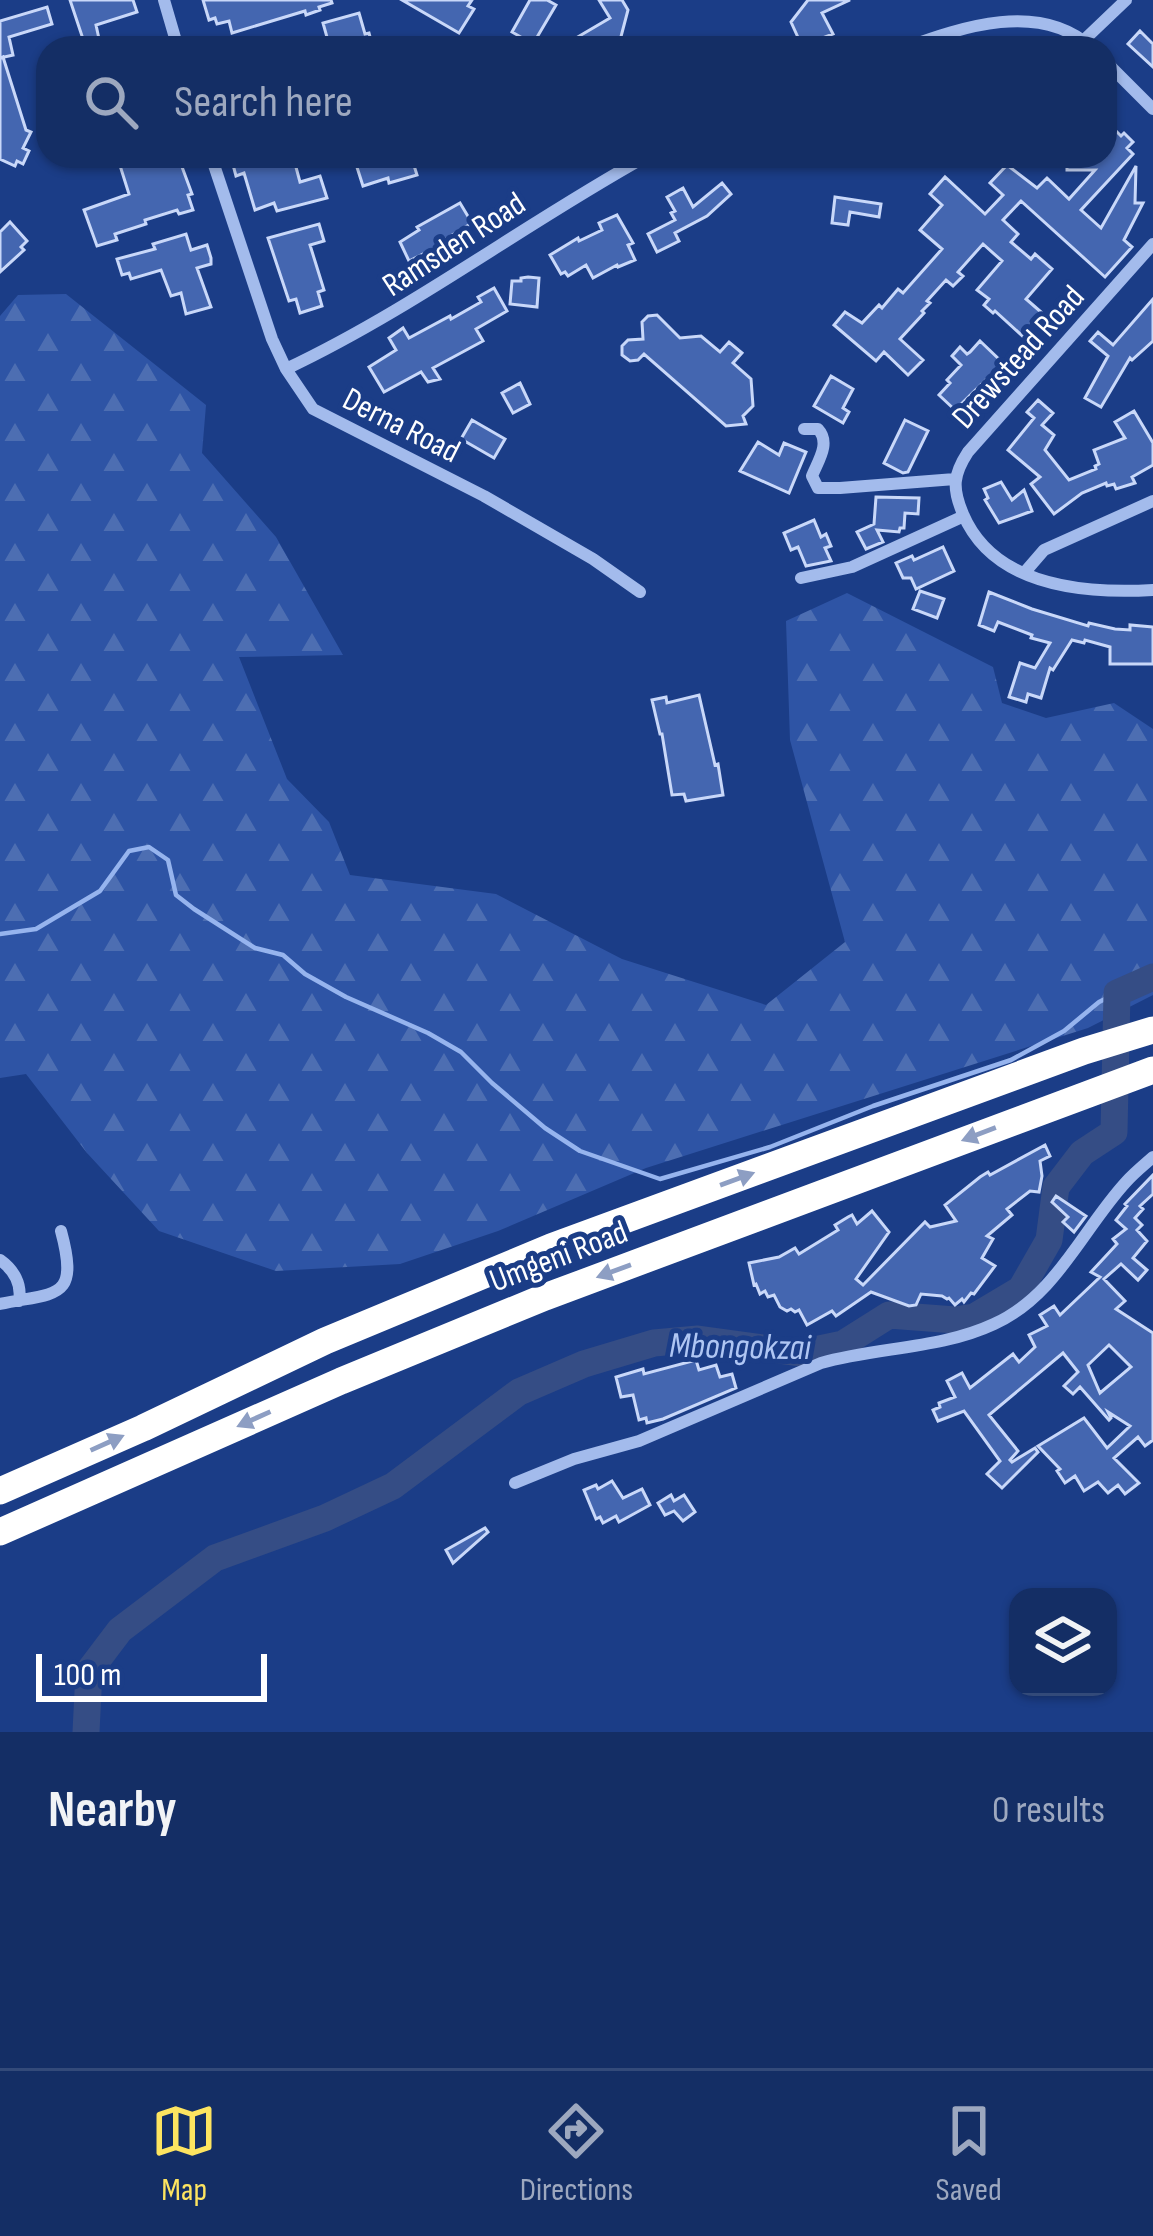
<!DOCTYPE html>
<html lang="en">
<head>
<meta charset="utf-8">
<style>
	:root { --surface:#142e65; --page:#213a6e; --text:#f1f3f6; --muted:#9da8bf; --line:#334a79; --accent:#fde460 }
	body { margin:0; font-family:"Sofia Sans Condensed",sans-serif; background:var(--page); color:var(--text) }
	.controls { position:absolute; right:36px; bottom:36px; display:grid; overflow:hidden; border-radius:24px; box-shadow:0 3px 9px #0004 }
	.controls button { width:108px; height:108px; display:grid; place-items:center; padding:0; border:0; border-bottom:3px solid var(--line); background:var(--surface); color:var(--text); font:60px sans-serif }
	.scale { position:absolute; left:36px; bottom:30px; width:231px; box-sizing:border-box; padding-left:12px; border:6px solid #fff; border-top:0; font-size:33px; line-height:42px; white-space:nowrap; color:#fff; -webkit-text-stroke:9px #1b3d87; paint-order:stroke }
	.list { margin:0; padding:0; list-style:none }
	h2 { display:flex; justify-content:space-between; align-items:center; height:156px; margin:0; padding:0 48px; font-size:51px }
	h2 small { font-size:39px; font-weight:400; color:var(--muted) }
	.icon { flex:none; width:66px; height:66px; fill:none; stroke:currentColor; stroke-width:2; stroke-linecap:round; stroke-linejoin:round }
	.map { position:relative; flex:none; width:1153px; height:1732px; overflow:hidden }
	.search { position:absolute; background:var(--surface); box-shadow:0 3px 9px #0004; left:36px; right:36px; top:36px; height:132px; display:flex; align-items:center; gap:30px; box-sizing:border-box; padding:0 42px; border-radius:36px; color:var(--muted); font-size:45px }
	.sheet { height:336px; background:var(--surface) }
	nav { display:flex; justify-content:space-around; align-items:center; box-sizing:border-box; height:168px; border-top:3px solid var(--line); background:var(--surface); font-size:33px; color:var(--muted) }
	nav a { display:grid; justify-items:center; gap:6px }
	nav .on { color:var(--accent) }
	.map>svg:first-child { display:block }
</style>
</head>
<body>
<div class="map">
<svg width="1153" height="1732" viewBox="0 0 1153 1732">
	<defs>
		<pattern id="forest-firs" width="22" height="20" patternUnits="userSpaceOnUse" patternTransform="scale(3)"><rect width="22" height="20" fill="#2e54a5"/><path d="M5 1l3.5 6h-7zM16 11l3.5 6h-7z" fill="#4d6eb2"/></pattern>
	</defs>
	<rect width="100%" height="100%" fill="#1b3d87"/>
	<path fill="url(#forest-firs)" d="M66 294 206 405 202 453 276 537 343 655 239 657 287 779 329 822 350 875 496 894 622 959 766 1005 845 942 790 740 786 621 847 593 993 667 1002 703 1046 718 1114 703 1153 729V995L1088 1028 646 1168 498 1231 400 1264 276 1271 159 1231 87 1153 26 1074 0 1078V316L18 295Z"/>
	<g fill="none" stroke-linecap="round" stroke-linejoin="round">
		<path stroke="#96b4ee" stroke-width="4.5" d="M0 934 36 929 100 891 129 851 149 847 168 860 176 895 194 909 255 948 283 955 305 974 346 997 428 1033 461 1052 492 1083 545 1128 580 1151 660 1179 770 1147 873 1106 1011 1060 1064 1031 1099 1002 1117 993"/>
		<path stroke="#354d85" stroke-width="27" d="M86 1732 89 1671 120 1630 215 1558 325 1518 393 1486 519 1392 584 1364 654 1343 698 1339 800 1353 843 1344 889 1315 955 1320 974 1317 1021 1289 1049 1240 1056 1187 1082 1153 1114 1132 1117 993 1153 977"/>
	</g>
	<path fill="#4466b0" stroke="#c9d8f9" stroke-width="3" fill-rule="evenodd" d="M70 0H133L137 12 96 25 101 48H86Z
		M203 0H331L332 3 319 7 320 10 306 15 305 11 232 33 229 21 217 24 215 18 209 20Z
		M402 0H472L468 6 474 9 459 33Z
		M530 0H547L556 5 533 44 512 32Z
		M599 0H622L628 10 618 48H582L576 38 610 18Z
		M808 0H850L822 13 833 34 820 39 817 46 811 48H806L804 43 801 44 791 22Z
		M47 7 52 24 9 37 13 55 0 58V21Z
		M359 13 365 34 369 33 373 48H346L345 44 330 48 323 23Z
		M1140 31 1153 44V67L1128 44Z
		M3 57 26 130 31 132 23 148 29 151 23 164 17 161 15 166 0 159V58Z
		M1105 120 1121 136 1124 133 1133 142 1127 148 1133 154 1081 210 1101 228 1136 166 1135 203H1143L1124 240 1132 247 1105 277 1021 201 1003 220 1018 234 1011 242 1031 259 1035 254 1052 269 1026 299 1041 312 1031 323 1040 331 1029 342 995 311 993 313 984 305 989 299 977 290 1002 261 983 244 958 272 963 276 953 286 946 280 927 301 930 303 922 311 924 313 900 339 923 360 908 375 884 352 876 361 834 325 845 312 862 323 879 305 882 308 898 289 903 293 942 249 920 230 942 205 930 194 945 177 985 214 1003 195 990 183 1007 165 1037 188 1047 178 1069 199 1095 170H1067V156H1105Z
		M117 156H178L192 194 188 195 193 210 179 214 177 210 145 220 146 224 115 234 117 240 97 246 84 210 129 194Z
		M250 156H293L300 182 320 176 327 198 277 211 274 203 255 210 244 173 236 176 232 161Z
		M371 156H376L377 160 389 156H411L417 175 389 183 388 178 363 186 355 161Z
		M722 183 731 194 707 216 675 233 679 241 657 252 648 234 675 220 671 213 675 211 667 197 683 188 693 207Z
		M835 197 881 204 879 217 850 212 848 225 832 223Z
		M460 203 472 223 444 240 447 244 435 251 433 249 409 261 400 242 419 230 417 227Z
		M617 215 633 243 628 245 635 260 618 267 617 265 593 278 586 265 568 276 565 272 561 274 550 255 578 238 579 241 602 230 599 223Z
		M10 222 27 241 21 247 24 250 0 272V232Z
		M319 224 324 241 310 245 324 290 318 292 322 306 300 313 296 299 289 301 268 238Z
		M186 234 191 250 207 245 211 258V264L197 268 211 307 186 314 181 293 171 296 161 270 131 279 129 273 122 275 117 259 155 249 153 244Z
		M528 277 539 278 537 307 510 304 512 281H521V278Z
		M494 288 507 311 476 329 483 341 433 368 440 379 428 382 421 372 384 392 369 367 396 350 389 338 403 328 409 338 450 316 451 319 481 302 478 297Z
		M1153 299V341L1132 360 1130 358 1101 407 1085 398 1108 356 1090 341 1098 332 1113 345Z
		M657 315 680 338 701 336 720 352 729 342 742 353 733 363 751 379 753 406 743 416 746 424 726 426 644 354 638 360 630 361 622 355V346L628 340 643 339 642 322 648 316Z
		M980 341 1003 363 955 410 939 395 950 383 947 380 961 365 952 356 960 347 967 354 970 352Z
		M831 376 853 389 843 408 849 412 843 423 814 406Z
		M520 383 530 404 513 413 502 393Z
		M1038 400 1053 413 1042 425 1054 435 1045 450 1069 480 1096 469 1095 466 1099 464 1094 450 1125 438 1115 422 1134 411 1153 443V465L1132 477 1135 483 1116 489 1114 484 1107 486 1106 483 1082 493 1054 514 1031 484 1040 477 1008 450 1034 418 1027 412Z
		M472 420 505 439 494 458 461 439Z
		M905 420 928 431 908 472 903 473 884 463Z
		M758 442 779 455 784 443 806 452 789 493 740 471Z
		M1001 482 1012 500 1024 490 1032 511 999 523 985 500 988 498 984 489Z
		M876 497 919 498 918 514 905 513 904 528H900L899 532 877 530 883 542 866 549 857 532 874 524Z
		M814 520 821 537 826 534 831 546 825 548 831 561 806 566 798 547 791 550 784 533Z
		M943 547 954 571 916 589 911 578H903L896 563 912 556 914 560Z
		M920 591 944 599 937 618 913 609Z
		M989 592 1032 609 1088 626 1089 623 1115 629 1130 630V625L1153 627V664H1110V647L1085 640 1084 643 1072 640 1053 670 1050 668 1041 698 1028 694 1026 702 1009 697 1020 663 1035 668 1050 643 1031 638 1032 635 998 622 994 631 979 625Z
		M699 695 715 765 718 764 723 795 686 801 684 794 672 795 662 734H660L652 700 666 697 667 703Z
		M1045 1145 1050 1156 1040 1161 1042 1176 1039 1192 1030 1191 1007 1209 1012 1215 987 1236 993 1239 982 1258 995 1266 974 1294 971 1293 964 1302 962 1299 955 1305 949 1298 947 1299 942 1296 921 1294 916 1305 909 1306 871 1292 836 1316 832 1311 807 1325 799 1310 795 1312 791 1309 787 1311 780 1307 774 1295 768 1297 765 1291 760 1294 756 1284 754 1285 749 1263 779 1257 795 1248 799 1254 838 1230 835 1225 848 1217 852 1215 857 1224 872 1211 889 1232 856 1279 863 1285 925 1222 930 1227 956 1221 945 1205 980 1177 988 1172 990 1175Z
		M1153 1175V1194L1140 1206 1143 1209 1135 1218 1142 1225 1137 1230 1147 1241 1133 1258 1147 1270 1138 1280 1121 1264 1104 1279 1125 1301 1116 1309 1153 1333V1440L1145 1446 1138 1437 1114 1458 1139 1483 1125 1494 1118 1485 1108 1493 1098 1482 1084 1491 1075 1476 1065 1483 1057 1471 1060 1469 1038 1446 1084 1418 1107 1448 1130 1426 1108 1412 1111 1418 1109 1420 1080 1387 1073 1394 1064 1386 1078 1372 1063 1353 989 1415 1018 1451 1010 1460 1012 1462 1035 1448 1038 1452 1002 1488 987 1474 1000 1461 964 1411 938 1421 933 1410 940 1407 939 1403 955 1397 947 1381 962 1373 970 1388 1013 1354 1019 1362 1035 1347 1029 1335 1047 1326 1040 1315 1054 1306 1060 1315 1100 1277 1091 1272 1117 1244 1113 1239 1126 1229 1116 1220 1127 1206 1125 1204ZM1109 1345 1131 1367 1100 1393 1088 1365Z
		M1056 1196 1086 1216 1074 1232 1063 1222 1068 1217 1052 1202Z
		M696 1360 699 1370 716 1365 720 1377 732 1374 736 1388 663 1419 647 1423 646 1418 639 1420 633 1395 621 1397 616 1377 643 1369 644 1374Z
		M612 1481 623 1498 642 1489 650 1505 619 1522 616 1516 603 1523 600 1517 596 1519 584 1490 596 1485 598 1489Z
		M671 1495 674 1501 684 1495 695 1512 683 1521 674 1511 665 1515 658 1503Z
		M485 1528 488 1532 453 1563 446 1550Z"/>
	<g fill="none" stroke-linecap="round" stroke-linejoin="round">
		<path stroke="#a3bbec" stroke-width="12" d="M164 0 178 48
			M1084 40 1126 0
			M904 48C962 27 1040 0 1092 48
			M1105 61 1153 109
			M211 156 272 339 286 369 313 409 484 496 593 559 640 592
			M1153 244 968 452C953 475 952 488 963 514 994 587 1085 594 1153 590
			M286 369C413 309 524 224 647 156
			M804 429H818C831 443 818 461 812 476L818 488H840L955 479
			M1025 572 1044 550 1153 501
			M801 578 852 567 964 516
			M0 1260C14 1270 22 1284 19 1301
			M0 1304C56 1292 80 1301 61 1231
			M515 1483 574 1459 639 1441 821 1363C877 1347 941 1349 994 1324 1056 1296 1082 1230 1126 1182 1134 1173 1144 1165 1153 1157"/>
		<path stroke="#fff" stroke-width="27" d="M0 1491 143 1428 325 1341 551 1247 1084 1051 1153 1030
			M0 1532 341 1381 545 1297 1153 1070"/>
	</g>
	<defs><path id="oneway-solid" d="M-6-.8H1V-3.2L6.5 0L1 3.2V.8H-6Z" transform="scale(3)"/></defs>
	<g fill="#8d9ec3">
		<use href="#oneway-solid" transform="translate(979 1134) rotate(159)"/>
		<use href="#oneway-solid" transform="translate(737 1179) rotate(-20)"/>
		<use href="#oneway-solid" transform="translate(614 1271) rotate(160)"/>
		<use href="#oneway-solid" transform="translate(254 1419) rotate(156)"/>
		<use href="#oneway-solid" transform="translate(107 1443) rotate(-24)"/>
	</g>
	<g text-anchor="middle" stroke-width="10" stroke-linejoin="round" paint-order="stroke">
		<g font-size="33" fill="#fff" stroke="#1b3d87">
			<text transform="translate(453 243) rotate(-33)" y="12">Ramsden Road</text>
			<text transform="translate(1017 356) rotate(-48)" y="12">Drewstead Road</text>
			<text transform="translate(402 424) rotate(27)" y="12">Derna Road</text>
			<text transform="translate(558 1255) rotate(-21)" y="12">Umgeni Road</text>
		</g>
		<g font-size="36" font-style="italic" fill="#afc6f3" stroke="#1b3d87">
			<text transform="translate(740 1345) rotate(1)" y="13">Mbongokzai</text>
		</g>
	</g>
</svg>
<div class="controls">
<button><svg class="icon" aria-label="layers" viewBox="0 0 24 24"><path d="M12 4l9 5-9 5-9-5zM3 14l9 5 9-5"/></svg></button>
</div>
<div class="scale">100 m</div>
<div class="search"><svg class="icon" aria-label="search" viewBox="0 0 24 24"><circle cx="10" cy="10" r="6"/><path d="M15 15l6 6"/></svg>Search here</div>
</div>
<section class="sheet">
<h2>Nearby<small>0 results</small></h2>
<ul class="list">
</ul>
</section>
<nav>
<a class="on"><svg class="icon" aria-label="map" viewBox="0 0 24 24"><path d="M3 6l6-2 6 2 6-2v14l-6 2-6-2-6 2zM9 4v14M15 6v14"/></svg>Map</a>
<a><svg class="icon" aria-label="directions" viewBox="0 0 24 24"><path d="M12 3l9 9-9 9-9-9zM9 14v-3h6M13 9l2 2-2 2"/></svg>Directions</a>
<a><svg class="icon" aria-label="saved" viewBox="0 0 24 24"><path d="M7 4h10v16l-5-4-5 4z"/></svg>Saved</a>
</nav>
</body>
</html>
